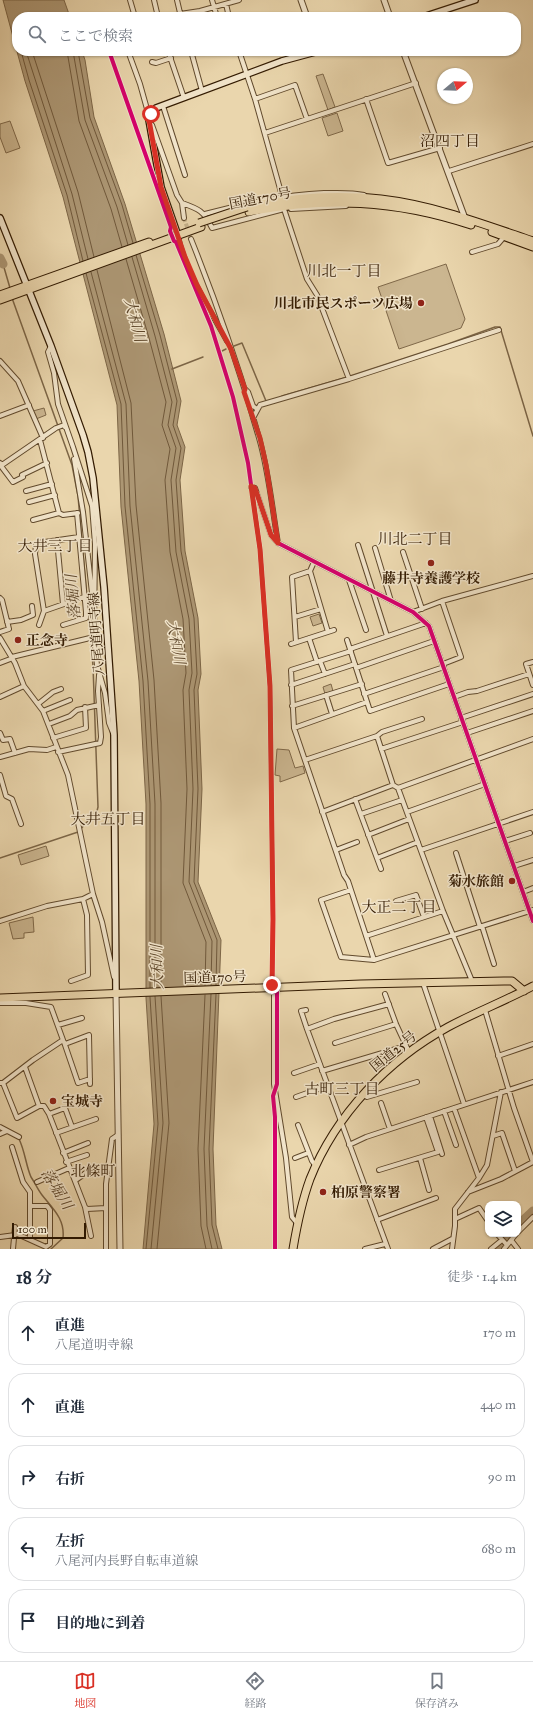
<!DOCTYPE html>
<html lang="ja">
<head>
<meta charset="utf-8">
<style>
	:root { --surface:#fff; --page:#f6f6f7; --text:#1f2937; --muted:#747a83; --line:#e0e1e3; --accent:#d93025 }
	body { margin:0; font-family:"IM FELL Great Primer","Noto Serif JP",serif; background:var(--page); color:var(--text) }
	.controls { position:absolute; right:12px; bottom:12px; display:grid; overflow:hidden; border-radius:8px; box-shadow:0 1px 3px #0004 }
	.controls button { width:36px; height:36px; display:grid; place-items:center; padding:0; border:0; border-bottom:1px solid var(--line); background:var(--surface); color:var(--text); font:20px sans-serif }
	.compass { position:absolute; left:437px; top:68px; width:36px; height:36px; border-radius:50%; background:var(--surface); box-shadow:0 1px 3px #0004; rotate:71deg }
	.scale { position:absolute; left:12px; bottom:10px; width:74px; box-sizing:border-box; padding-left:4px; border:2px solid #331b02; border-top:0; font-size:11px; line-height:14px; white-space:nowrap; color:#331b02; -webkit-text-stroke:3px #f1e4ca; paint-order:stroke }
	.stop { position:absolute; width:12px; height:12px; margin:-9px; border:3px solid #d93025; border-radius:50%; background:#fff }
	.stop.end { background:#d93025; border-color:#fff; box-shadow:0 1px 4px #0008 }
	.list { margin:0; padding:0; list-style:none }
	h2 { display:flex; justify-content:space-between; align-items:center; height:52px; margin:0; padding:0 16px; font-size:17px }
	h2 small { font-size:13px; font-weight:400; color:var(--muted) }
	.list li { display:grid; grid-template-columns:26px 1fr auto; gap:12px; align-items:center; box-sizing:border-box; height:64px; margin:0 8px 8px; padding:0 8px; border:1px solid var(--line); border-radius:16px }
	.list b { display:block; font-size:15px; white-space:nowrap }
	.list p { margin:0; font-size:13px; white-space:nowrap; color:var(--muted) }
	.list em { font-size:13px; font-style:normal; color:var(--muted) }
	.icon { flex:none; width:22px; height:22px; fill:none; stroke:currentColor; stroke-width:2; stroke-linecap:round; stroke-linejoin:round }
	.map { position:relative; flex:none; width:533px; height:1249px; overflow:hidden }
	.search { position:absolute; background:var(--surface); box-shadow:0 1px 3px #0004; left:12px; right:12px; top:12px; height:44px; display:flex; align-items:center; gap:10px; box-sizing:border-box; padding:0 14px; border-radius:16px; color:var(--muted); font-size:15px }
	.sheet { height:412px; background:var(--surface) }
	nav { display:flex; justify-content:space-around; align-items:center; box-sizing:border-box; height:56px; border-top:1px solid var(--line); background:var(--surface); font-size:11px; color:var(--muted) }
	nav a { display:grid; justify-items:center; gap:2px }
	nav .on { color:var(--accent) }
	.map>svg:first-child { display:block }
</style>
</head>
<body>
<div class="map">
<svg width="533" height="1249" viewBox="0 0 533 1249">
	<rect width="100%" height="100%" fill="#ead6ad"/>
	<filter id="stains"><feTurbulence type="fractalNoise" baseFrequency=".005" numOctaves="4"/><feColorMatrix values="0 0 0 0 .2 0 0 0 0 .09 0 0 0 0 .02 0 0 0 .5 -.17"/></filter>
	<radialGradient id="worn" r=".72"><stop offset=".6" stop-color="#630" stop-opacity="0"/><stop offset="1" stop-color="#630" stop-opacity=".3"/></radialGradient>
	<path fill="#cbb690" stroke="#7f6849" d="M323 74 335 107 328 110 316 76Z
		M337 113 343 131 328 136 322 118Z
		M10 121 20 148 6 153 0 137V124Z
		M446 264 465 319 461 328 399 349 378 287Z
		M44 408 46 415 36 419 33 411Z
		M319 614 322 623 313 626 310 617Z
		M331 684 333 691 325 694 323 687Z
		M277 749 289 750 295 768 303 766 305 773 280 782V776L275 775Z
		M46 846 49 856 21 865 18 855Z
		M33 917 34 932 24 933V938L13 939 9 923Z"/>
	<path fill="#ac9673" stroke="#7c6546" d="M3 0H64L70 17H17V51H82L85 60 94 117 125 204 164 334 181 401 177 425 185 447 180 480 185 551 198 618 201 674 198 690 202 789 198 882 221 940 213 1149 216 1225 222 1249H143L154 1124 146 998V804L139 681 121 507 117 405 63 197 25 81Z"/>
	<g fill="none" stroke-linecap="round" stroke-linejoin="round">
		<path stroke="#70583a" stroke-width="1" d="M21 51 29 80 67 195 83 261
			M26 51 72 194 88 259
			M32 51 78 192 94 257
			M67 51 79 121 111 209 122 247
			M73 51 85 120 117 207 128 245
			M78 51 90 118 122 205 133 243
			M136 255 160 335 177 401 173 425 181 448 176 480 181 551 194 618 197 674 194 690 198 789 194 882 217 940 216 985
			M132 257 155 336 172 402 168 425 176 448 171 480 176 552 189 619 192 673 189 690 193 789 189 882 212 941 211 985
			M126 259 149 338 166 402 162 425 170 449 165 480 170 552 183 619 186 673 183 690 187 789 183 883 206 942 205 986
			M97 270 131 403 136 505 154 680 161 803V987
			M91 272 126 404 130 506 148 681 155 804V987
			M86 273 121 404 125 506 143 681 150 804V988
			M211 994 204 1149 207 1226 212 1249
			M216 994 209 1149 212 1225 218 1249
			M205 995 198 1149 201 1226 206 1249
			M146 1249 158 1124 150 997
			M151 1249 163 1123 155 996
			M157 1249 169 1123 161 996"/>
		<path stroke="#7c6546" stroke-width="1.5" d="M3 264 10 288
			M234 346 242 343 266 401H267
			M222 351 226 349
			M172 369 203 357
			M350 376 448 344 495 327H500L533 436
			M282 396 344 378
			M0 858 78 832 97 811 98 807 93 666 78 496 72 465 12 298
			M19 1139C25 1151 26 1166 31 1177 35 1183 38 1190 42 1195 53 1209 65 1219 63 1238L51 1249"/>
		<path stroke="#ac9673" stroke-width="9" d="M0 258 3 264
			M518 1225 533 1211
			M495 1249 511 1234"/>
		<path stroke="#c5b18b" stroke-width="4" stroke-dasharray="4 2" stroke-linecap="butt" d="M184 218 191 239"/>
		<g stroke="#614a2d" stroke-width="6">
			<path id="minor" d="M130 0 135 17
				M154 0 158 17
				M177 0 181 17
				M212 0 217 17
				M226 4 229 17
				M160 17 200 11 239 0
				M128 51 140 84 147 109 151 114
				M168 51 184 98
				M191 51 202 91
				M239 51 255 99 282 196
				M152 62 156 63 171 58
				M255 99 295 85 307 119
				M366 99 388 163 440 148
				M163 106 185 175
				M152 125 177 195 182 203 184 218
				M265 133 416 83
				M449 171 533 144
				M182 203C199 209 204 211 212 228L284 209
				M284 209 307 279 317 295 349 379
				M291 209 346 206
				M205 214C246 203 282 195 324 193 338 193 351 192 364 195
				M178 236C184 270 210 310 227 341
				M191 239C217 304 240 370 259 438 269 472 272 508 278 543
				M472 252 498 244 504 237
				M51 346 48 352 54 373 58 404 73 447 92 506 95 544 94 637 97 665 105 693 109 723 113 733
				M0 361 18 381 43 438
				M245 389 248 392 253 406 257 409
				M0 416 29 405
				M253 418 260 405 349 379 499 330
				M40 440 59 513 63 515 78 513
				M74 459 83 512 92 593
				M0 463 2 465 56 428 64 425 65 427
				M1 466 13 482 23 477 22 475 47 463
				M251 487 255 488 271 535 278 543 413 612 429 626 533 921
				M26 491 52 484
				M29 502 55 495
				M77 513 86 612 94 611 93 609
				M33 520 59 513
				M57 540 63 604
				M358 545 387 636
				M375 548 391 601
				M403 552 422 609
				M314 562 310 571 328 632
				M349 580 366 630
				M0 598 2 600 9 629 0 632
				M442 601 461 657 443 664
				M44 611 84 597
				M413 612 442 601 533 576
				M295 617 321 609
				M7 622 21 620 33 615 32 606
				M39 625 44 611 35 554 36 545 38 543 79 537
				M63 625 86 618V612
				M0 638 15 663 24 686 43 711 68 775 93 894 102 922 114 977
				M309 638 317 662
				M347 640 370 711 449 684
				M296 642 292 577 310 571
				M291 644 334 630
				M350 649 426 623
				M351 651 291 670 294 728 344 875 348 881 374 960 533 910
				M12 657 94 637
				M320 661 325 674
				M533 662 526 664 533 685
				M0 663 13 658
				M356 668 434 641
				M291 685 355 664
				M364 694 444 667
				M326 695 332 714
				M0 697 24 686
				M454 697 468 692 477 691 529 674
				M38 704 53 692 61 689
				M292 706 362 684
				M43 711 70 700
				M461 718 533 694
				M49 724 70 716 77 710 99 705
				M294 728 367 702
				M0 733 3 740 10 739 15 753
				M467 733 533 711
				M377 736 382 732 422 719
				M53 738 86 728 85 707
				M381 749 463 722
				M58 752 100 743 101 737 98 691 99 675
				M0 757 29 749 47 750 56 747
				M305 760 377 736 393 785
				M0 775 6 796 12 799 21 824
				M398 788 533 739
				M355 799 381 869
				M322 812 393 785 398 788 443 911 472 981
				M407 812 485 784
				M361 814 402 800
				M368 835 409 819
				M505 841 530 833
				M336 850 357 842
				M421 850 533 812
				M456 853 480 927
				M377 858 418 842
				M514 866 533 860
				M351 890 321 900 341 957 374 960
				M523 892 533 888
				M396 901 416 895 424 917
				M0 921 47 906 83 899 93 894
				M482 926 494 964
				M366 936 443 911
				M71 981 88 975 87 915 83 899
				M423 983 464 1104
				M274 988V1084L286 1158 292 1217 297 1223
				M385 994 396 1024 409 1052
				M0 1003H26L51 1007 63 1040 33 1060 3 1083H0
				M306 1010 301 1011 307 1029 388 1249
				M485 1010 514 1108 533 1162
				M58 1025 82 1018
				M307 1029 334 1019 389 1004
				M64 1042 78 1083 90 1079
				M335 1043 396 1024
				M65 1044 89 1035 90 1084
				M498 1056 533 1044
				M25 1067 39 1106H44L49 1114 85 1207 87 1209 106 1208
				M322 1071 406 1046
				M294 1073 320 1064
				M3 1083 17 1118 39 1106
				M363 1095 367 1097 417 1082
				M296 1097 327 1086
				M381 1103 390 1129
				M454 1108 479 1178
				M444 1111 456 1145
				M49 1114 65 1108 72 1127
				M430 1116 442 1154
				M298 1125 312 1161 316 1166
				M0 1127 19 1137
				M56 1133 96 1119
				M0 1134 7 1131
				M493 1136 502 1133 515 1171
				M349 1145 366 1137 533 1082
				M12 1147 23 1182 30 1192V1239
				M63 1153 88 1143
				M295 1158 308 1153
				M420 1158 429 1190
				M66 1162 87 1155
				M379 1170 438 1152 426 1117
				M76 1180 94 1167
				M37 1182 69 1168
				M468 1192 501 1179 533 1162
				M85 1207 91 1236
				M455 1219 479 1208 488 1221
				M377 1220 436 1198
				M518 1232 533 1217
				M15 1233 46 1247 50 1244V1210L47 1206H30
				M497 1234 507 1245
				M0 1237 15 1235
				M511 1240 518 1249
				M13 1249 15 1227
				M106 1249V1184L112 1139 118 1135
				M365 1249 385 1244
				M433 1249 452 1239
				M452 1249 455 1226V1209L479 1178 487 1165 501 1092
				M491 1249 502 1240
				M504 1249 516 1234"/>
		</g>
		<g stroke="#614a2d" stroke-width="7">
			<path id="tertiary" d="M301 0 307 17
				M384 0 390 17
				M403 51 466 221
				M116 993 120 1249"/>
		</g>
		<g stroke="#331b02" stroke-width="8">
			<path id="secondary" d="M423 17 475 0
				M0 218 51 346 83 435 88 452 93 478 104 587 114 735 116 993
				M178 236 161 187 149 120 151 114 156 108 282 61 319 51"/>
		</g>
		<g stroke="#331b02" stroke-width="9">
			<path id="trunk" d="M247 207C291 197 336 194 381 199 433 205 483 224 533 241
				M249 212C327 197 395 200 471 225
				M492 232 533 247
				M0 295 149 242
				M0 300 201 227
				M0 998 361 984 504 981H512L524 991
				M293 1249C297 1225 302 1201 310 1179 336 1114 388 1060 448 1027 476 1012 505 1001 533 986"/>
		</g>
		<use href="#minor" stroke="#f1e4ca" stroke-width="4"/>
		<use href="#tertiary" stroke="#f1e4ca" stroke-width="5"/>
		<use href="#secondary" stroke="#f1e4ca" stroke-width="5.5"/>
		<use href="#trunk" stroke="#ead6ad" stroke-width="7"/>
		<g stroke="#331b02" stroke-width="9" stroke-linecap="butt">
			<path id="trunk-bridge" d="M199 223 247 207"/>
		</g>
		<use href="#trunk-bridge" stroke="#ead6ad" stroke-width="7"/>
		<g stroke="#f1e4ca" stroke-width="6">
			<path id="cycleway" d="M109 51 171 227 170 231 174 241 176 242 211 326 233 397 248 463 260 549 270 687 273 919 272 992H277V1084L273 1096 275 1117V1249
				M257 494 271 535 278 543 413 612 429 626 533 921"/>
		</g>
		<use href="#cycleway" stroke="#d6006c" stroke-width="4"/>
	</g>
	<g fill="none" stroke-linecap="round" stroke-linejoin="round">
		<path stroke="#d93025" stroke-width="5" d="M151 114 149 120 161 187 185 257 197 285 231 349 245 389 244 392 260 438 266 465 278 543 271 535 255 488 251 486 260 549 270 686 273 919 272 985"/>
	</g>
	<g fill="#8f2418" stroke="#f1e4ca" stroke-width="1.5">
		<circle cx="421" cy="303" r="4"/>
		<circle cx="431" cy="563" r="4"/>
		<circle cx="18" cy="640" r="4"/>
		<circle cx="512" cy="881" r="4"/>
		<circle cx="53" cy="1101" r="4"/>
		<circle cx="323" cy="1192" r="4"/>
	</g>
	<g text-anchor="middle" stroke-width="3" stroke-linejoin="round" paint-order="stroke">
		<g font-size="14" fill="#331b02" stroke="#f1e4ca">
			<text transform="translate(260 198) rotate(-11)" y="5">国道170号</text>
			<text transform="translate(96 634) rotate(-94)" y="5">八尾道明寺線</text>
			<text transform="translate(215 977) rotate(-2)" y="5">国道170号</text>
			<text transform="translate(393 1051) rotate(-39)" y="5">国道25号</text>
		</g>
		<g font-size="14" font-weight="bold" fill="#331b02" stroke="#f1e4ca" text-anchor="start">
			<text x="413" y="308" text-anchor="end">川北市民スポーツ広場</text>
			<text x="431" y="583" text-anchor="middle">藤井寺養護学校</text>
			<text x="26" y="645">正念寺</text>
			<text x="504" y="886" text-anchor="end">菊水旅館</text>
			<text x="61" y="1106">宝城寺</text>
			<text x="331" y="1197">柏原警察署</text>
		</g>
		<g font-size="15" fill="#331b02" stroke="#f1e4ca">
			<text x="450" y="146">沼四丁目</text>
			<text x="344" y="276">川北一丁目</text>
			<text x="415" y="544">川北二丁目</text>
			<text x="55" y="551">大井三丁目</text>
			<text x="108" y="824">大井五丁目</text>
			<text x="399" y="912">大正二丁目</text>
			<text x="342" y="1094">古町三丁目</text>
			<text x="93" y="1176">北條町</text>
		</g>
		<g font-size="15" font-style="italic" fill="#5d462a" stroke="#f1e4ca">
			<text transform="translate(135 320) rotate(75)" y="5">大和川</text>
			<text transform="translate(73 597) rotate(-95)" y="5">落堀川</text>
			<text transform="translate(176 642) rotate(80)" y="5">大和川</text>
			<text transform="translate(157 967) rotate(-91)" y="5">大和川</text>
			<text transform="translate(57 1189) rotate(58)" y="5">落堀川</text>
		</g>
	</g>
	<rect width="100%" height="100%" filter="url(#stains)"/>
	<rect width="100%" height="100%" fill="url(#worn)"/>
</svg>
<div class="controls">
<button><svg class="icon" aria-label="layers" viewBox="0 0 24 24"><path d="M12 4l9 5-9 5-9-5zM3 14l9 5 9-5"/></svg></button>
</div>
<svg class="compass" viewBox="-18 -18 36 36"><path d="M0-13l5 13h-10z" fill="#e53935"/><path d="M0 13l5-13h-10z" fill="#747a83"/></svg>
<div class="scale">100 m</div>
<div class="stop" style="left:151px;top:114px"></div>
<div class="stop end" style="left:272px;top:985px"></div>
<div class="search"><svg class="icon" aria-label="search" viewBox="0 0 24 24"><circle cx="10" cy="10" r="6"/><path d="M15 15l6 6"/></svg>ここで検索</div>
</div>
<section class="sheet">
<h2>18 分<small>徒歩 · 1.4 km</small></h2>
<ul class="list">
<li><svg class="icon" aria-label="ahead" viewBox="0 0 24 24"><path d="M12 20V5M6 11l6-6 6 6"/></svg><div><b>直進</b><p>八尾道明寺線</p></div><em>170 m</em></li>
<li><svg class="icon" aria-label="ahead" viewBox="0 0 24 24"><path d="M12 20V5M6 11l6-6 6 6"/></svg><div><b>直進</b></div><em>440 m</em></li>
<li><svg class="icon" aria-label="right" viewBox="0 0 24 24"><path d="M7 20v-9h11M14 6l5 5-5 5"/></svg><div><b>右折</b></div><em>90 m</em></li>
<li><svg class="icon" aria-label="left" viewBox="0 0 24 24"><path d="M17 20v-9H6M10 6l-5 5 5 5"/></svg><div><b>左折</b><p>八尾河内長野自転車道線</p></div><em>680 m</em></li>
<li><svg class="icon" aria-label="arrive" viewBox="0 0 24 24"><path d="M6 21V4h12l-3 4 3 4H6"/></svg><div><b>目的地に到着</b></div></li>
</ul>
</section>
<nav>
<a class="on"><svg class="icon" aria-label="map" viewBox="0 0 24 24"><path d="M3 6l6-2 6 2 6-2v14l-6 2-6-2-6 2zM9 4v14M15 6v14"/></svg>地図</a>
<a><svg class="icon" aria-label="directions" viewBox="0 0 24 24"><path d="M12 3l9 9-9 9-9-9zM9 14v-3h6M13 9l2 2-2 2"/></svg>経路</a>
<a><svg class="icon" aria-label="saved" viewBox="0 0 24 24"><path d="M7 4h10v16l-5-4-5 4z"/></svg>保存済み</a>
</nav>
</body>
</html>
